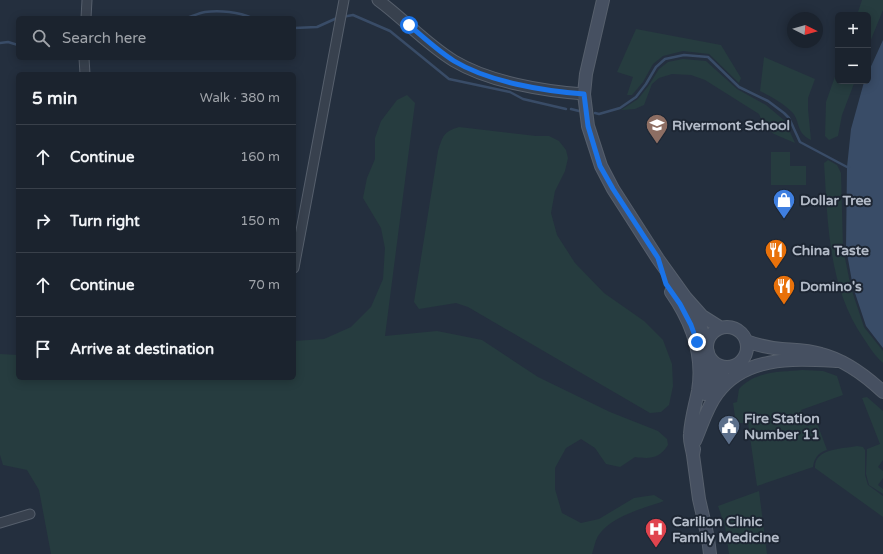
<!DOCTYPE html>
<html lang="en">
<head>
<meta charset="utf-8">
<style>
	:root { --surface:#1b232e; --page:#282f3a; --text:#f1f3f6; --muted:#a0a4aa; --line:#39404a }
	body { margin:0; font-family:"Varela Round",sans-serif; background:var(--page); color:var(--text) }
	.controls { position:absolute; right:12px; top:12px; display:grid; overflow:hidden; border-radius:6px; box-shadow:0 2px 10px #0003 }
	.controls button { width:36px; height:36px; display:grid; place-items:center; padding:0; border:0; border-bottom:1px solid var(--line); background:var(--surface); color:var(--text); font:20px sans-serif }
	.compass { position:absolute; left:787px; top:12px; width:36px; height:36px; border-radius:50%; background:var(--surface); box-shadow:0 2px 10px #0003; rotate:95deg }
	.stop { position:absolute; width:12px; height:12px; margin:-9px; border:3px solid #1a73e8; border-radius:50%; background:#fff }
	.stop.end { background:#1a73e8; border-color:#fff; box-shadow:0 1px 4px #0008 }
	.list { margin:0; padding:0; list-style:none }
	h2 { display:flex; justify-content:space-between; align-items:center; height:52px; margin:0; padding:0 16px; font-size:17px }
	h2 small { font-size:13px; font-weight:400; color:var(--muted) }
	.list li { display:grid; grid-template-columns:26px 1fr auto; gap:12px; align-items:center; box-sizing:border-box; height:64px; padding:0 16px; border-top:1px solid var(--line) }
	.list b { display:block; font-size:15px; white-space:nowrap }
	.list em { font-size:13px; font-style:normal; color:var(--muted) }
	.icon { flex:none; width:22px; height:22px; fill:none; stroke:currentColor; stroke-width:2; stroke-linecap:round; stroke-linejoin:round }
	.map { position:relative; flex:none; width:883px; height:554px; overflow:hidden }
	.search { position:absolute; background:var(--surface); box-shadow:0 2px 10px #0003; left:16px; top:16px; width:280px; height:44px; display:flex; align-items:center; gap:10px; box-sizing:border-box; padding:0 14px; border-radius:6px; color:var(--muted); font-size:15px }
	.panel { position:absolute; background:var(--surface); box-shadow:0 2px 10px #0003; left:16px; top:72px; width:280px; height:308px; border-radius:6px }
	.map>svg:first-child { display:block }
</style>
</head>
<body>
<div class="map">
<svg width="883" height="554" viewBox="0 0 883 554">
	<rect width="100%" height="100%" fill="#242f3e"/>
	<path fill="#263c3f" d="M862 0H883V10L868 47V15H857Z
		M636 29 721 45 741 78 739 83 709 54 683 51 663 56 653 64 643 82 632 95H627L633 77 617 72Z
		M764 57 815 79 808 98V109L811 140C795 132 801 122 792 112 783 103 770 96 760 91Z
		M683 59 706 61 737 89 766 105 785 121 795 143 774 134 765 127 759 114 705 80 691 75 672 74 659 78 652 84 644 105 635 109 621 110 638 99 649 85 659 69 668 62Z
		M838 68V81H855L842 115 838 136 829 140 825 136 826 102Z
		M407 95 415 103 385 336 437 331 482 340 538 377 610 412 658 431 667 439 668 445C659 459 650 459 635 457L620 467 606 464 595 448 581 439 566 448 555 468V489L562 513 581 523 599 519 634 498 654 495 664 501C642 509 611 516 598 536 595 541 594 548 592 554H51L39 490 27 470 3 465 0 455V354L18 355V378H294V341L324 339 351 327 371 307 383 279 385 248 381 228 363 198 367 178 375 159V138L381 121 397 100Z
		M459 127 536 136H549L559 141 566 150 568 158 565 171 555 191 551 213 557 235 575 263 604 293 644 321 663 340 672 364 673 386 669 405 661 412 650 413 468 307 456 303 419 309 414 302 438 151C443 136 443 132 459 127Z
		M771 152H790V166H806V185H771Z
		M828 160 837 165 841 173 843 248 851 288 864 327 883 351V363C875 356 870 348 864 339 828 287 828 224 824 163Z
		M802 370 823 371 837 376 843 395 801 410 807 426 817 423 827 450C818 452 814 459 813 467L757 486 748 423H736L733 403 737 402 739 389C755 371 780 372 802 370Z
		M867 397 883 411V460L878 467 883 471V478L878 485 883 489V494L869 485 866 474 867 449 880 444 862 398Z
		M857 446 863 447 865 450V475L868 485 883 496V517L815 468C814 448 843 449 857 446Z
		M759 491 767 554H729L725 526 718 506Z"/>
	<path fill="#394c67" d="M883 40V348L866 326 853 287 846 248 847 167 851 129 864 82 868 81V73Z"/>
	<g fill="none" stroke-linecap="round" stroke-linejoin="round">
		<path stroke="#394c67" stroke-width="2.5" d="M342 17 353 15 390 31 449 79 510 92 523 99 566 109
			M187 18C193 16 199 13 205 12 220 10 239 12 252 18
			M294 28 317 27 337 18
			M0 43 8 42 18 45
			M571 109 579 111
			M595 113 599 114 620 108 636 97 646 84 656 67 665 59 684 55 708 57 739 87 768 101 784 113 789 118 800 142 847 167H849"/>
		<g stroke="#565f6c" stroke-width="11">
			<path id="minor" d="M86 18 87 0
				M84 58 85 74
				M294 268 344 0
				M0 523 30 514"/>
		</g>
		<g stroke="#565f6c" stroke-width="13">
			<path id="tertiary" d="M378 0C404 19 426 44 454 61 489 82 543 91 584 94"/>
		</g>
		<g stroke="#565f6c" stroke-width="14">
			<path id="secondary" d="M603 0 586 74 584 94 588 126 601 166 613 189 658 259 686 298 702 316 721 328
				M671 292C692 322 704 355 698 391 695 406 691 419 690 434 689 441 692 448 693 455
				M694 314 701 328 707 346
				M707 347a20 20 0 1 1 40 0a20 20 0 1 1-40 0Z
				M746 341C757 345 769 348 782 349 795 350 808 350 821 354 845 360 866 376 883 392
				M708 393 717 377 726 367
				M705 394 709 369 708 352
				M695 441C702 425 707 407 717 394 745 355 795 359 838 361
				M694 449 693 455 699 499 708 538 710 554"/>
		</g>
		<use href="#minor" stroke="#38414e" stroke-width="9"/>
		<use href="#tertiary" stroke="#38414e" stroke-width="11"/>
		<use href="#secondary" stroke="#465061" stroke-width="12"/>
	</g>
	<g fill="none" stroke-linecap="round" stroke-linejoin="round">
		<path stroke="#1a73e8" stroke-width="5" d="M409 25C423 37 438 51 454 61 489 82 543 91 584 94L588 126 600 166 613 189 658 258 666 284 680 304 691 325 697 342"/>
	</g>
	<defs>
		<g id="school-pin" transform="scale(1.15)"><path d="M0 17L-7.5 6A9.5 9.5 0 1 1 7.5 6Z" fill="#8d6e63" stroke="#1d2633"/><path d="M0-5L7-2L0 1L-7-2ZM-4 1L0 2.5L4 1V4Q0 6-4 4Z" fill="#fff"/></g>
		<g id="shop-pin" transform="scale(1.15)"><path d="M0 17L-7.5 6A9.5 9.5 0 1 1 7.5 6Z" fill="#3f7fe0" stroke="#1d2633"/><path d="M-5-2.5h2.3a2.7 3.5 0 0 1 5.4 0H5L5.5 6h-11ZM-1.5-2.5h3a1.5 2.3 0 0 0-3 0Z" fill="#fff"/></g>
		<g id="restaurant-pin" transform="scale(1.15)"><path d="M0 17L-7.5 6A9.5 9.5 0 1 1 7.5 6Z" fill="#e8710a" stroke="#1d2633"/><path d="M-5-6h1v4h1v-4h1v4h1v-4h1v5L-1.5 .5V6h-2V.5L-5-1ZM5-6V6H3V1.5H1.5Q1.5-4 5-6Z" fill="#fff"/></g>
		<g id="civic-pin" transform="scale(1.15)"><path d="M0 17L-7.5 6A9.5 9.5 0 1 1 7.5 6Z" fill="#5c6f8a" stroke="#1d2633"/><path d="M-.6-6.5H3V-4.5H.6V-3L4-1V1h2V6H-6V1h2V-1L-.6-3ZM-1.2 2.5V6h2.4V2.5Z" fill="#fff"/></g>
		<g id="hospital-pin" transform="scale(1.15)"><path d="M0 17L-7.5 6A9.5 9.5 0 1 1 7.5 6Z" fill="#e0444e" stroke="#1d2633"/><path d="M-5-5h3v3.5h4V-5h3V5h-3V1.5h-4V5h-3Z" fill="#fff"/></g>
	</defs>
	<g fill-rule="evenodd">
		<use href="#school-pin" x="657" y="125"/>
		<use href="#shop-pin" x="784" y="200"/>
		<use href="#restaurant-pin" x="776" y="250"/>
		<use href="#restaurant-pin" x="784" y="286"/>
		<use href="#civic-pin" x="729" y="426"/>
		<use href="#hospital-pin" x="656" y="529"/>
	</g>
	<g text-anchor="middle" stroke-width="4" stroke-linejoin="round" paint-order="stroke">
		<g font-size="14" font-weight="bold" fill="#b4bcc9" stroke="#1d2633" text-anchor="start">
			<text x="672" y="130">Rivermont School</text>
			<text x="800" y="205">Dollar Tree</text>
			<text x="792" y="255">China Taste</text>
			<text x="800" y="291">Domino's</text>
			<text x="744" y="423">Fire Station<tspan x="744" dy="16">Number 11</tspan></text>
			<text x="672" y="526">Carilion Clinic<tspan x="672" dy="16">Family Medicine</tspan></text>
		</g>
	</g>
</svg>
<div class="controls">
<button>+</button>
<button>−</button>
</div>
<svg class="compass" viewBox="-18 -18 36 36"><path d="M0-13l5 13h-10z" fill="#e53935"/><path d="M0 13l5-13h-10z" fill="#a0a4aa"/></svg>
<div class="stop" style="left:409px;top:25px"></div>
<div class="stop end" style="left:697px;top:342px"></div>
<div class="search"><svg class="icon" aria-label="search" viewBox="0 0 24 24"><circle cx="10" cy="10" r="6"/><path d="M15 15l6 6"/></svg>Search here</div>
<section class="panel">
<h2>5 min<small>Walk · 380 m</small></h2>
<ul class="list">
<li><svg class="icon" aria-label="ahead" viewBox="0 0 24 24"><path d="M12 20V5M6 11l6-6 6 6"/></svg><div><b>Continue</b></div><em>160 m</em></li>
<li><svg class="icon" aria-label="right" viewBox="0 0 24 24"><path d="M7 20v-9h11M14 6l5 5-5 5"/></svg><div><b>Turn right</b></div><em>150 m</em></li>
<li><svg class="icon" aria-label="ahead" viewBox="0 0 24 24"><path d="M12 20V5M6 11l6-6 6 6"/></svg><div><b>Continue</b></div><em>70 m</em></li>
<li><svg class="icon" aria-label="arrive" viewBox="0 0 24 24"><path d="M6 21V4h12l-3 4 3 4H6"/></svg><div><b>Arrive at destination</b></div></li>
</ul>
</section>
</div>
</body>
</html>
